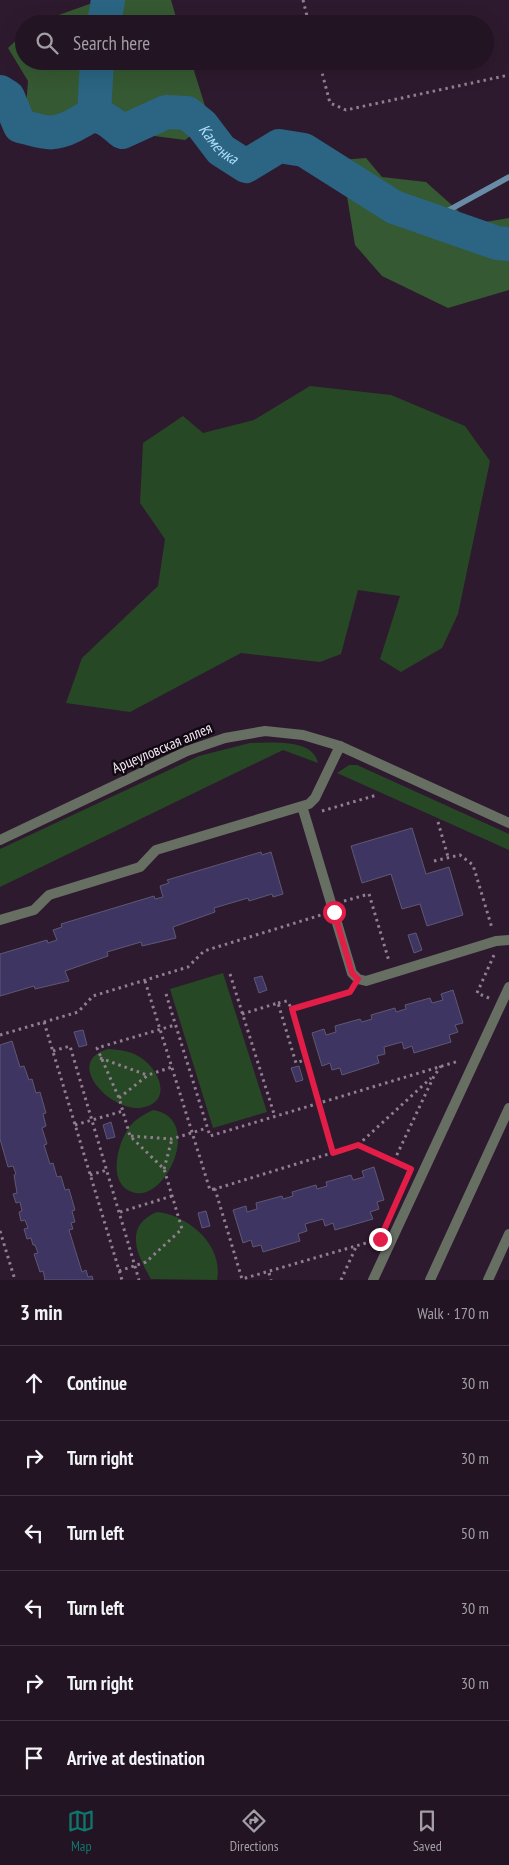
<!DOCTYPE html>
<html lang="en">
<head>
<meta charset="utf-8">
<style>
	:root { --surface:#221422; --page:#2a1d2a; --text:#f1f3f6; --muted:#a29ea5; --line:#3f3340; --accent:#0f766e }
	body { margin:0; font-family:"PT Sans Narrow",sans-serif; background:var(--page); color:var(--text) }
	.stop { position:absolute; width:15px; height:15px; margin:-11px; border:4px solid #e11d48; border-radius:50%; background:#fff }
	.stop.end { background:#e11d48; border-color:#fff; box-shadow:0 1px 5px #0008 }
	.list { margin:0; padding:0; list-style:none }
	h2 { display:flex; justify-content:space-between; align-items:center; height:65px; margin:0; padding:0 20px; font-size:21px }
	h2 small { font-size:16px; font-weight:400; color:var(--muted) }
	.list li { display:grid; grid-template-columns:32px 1fr auto; gap:15px; align-items:center; box-sizing:border-box; height:75px; padding:0 20px; border-top:1px solid var(--line) }
	.list b { display:block; font-size:19px; white-space:nowrap }
	.list em { font-size:16px; font-style:normal; color:var(--muted) }
	.icon { flex:none; width:28px; height:28px; fill:none; stroke:currentColor; stroke-width:2; stroke-linecap:round; stroke-linejoin:round }
	.map { position:relative; flex:none; width:509px; height:1280px; overflow:hidden }
	.search { position:absolute; background:var(--surface); box-shadow:0 5px 20px #0002; left:15px; right:15px; top:15px; height:55px; display:flex; align-items:center; gap:12px; box-sizing:border-box; padding:0 18px; border-radius:28px; color:var(--muted); font-size:19px }
	.sheet { height:515px; background:var(--surface) }
	nav { display:flex; justify-content:space-around; align-items:center; box-sizing:border-box; height:70px; border-top:1px solid var(--line); background:var(--surface); font-size:14px; color:var(--muted) }
	nav a { display:grid; justify-items:center; gap:2px }
	nav .on { color:var(--accent) }
	.map>svg:first-child { display:block }
</style>
</head>
<body>
<div class="map">
<svg width="509" height="1280" viewBox="0 0 509 1280">
	<rect width="100%" height="100%" fill="#2e1a2e"/>
	<path fill="#274824" d="M310 386 391 395 465 426 490 461 458 614 442 648 401 672 380 659 400 596 358 590 341 654 320 662 241 653 130 712 66 703 82 658 158 586 165 539 140 503 143 443 183 416 203 433 254 420Z
		M250 743C270 743 313 738 318 763L283 750 0 887V849L199 756Z
		M349 765H357L509 834V850L337 773Z
		M223 973 267 1112 213 1128 170 989Z
		M108 1049C118 1050 128 1050 138 1056 157 1066 174 1099 145 1107 114 1116 61 1062 108 1049Z
		M153 1110C205 1118 165 1205 132 1192 106 1183 118 1140 131 1125 137 1118 145 1114 153 1110Z
		M157 1212C188 1215 224 1245 217 1280L151 1279C137 1255 123 1226 157 1212Z"/>
	<path fill="#355932" d="M101 0H171L178 24H33Z
		M24 33V61H191L210 122 185 140 54 123 26 108 28 81 8 48Z
		M366 158 382 177 426 182 473 224 509 218V290L448 308 382 276 355 245 341 160Z"/>
	<g fill="none" stroke-linecap="round" stroke-linejoin="round">
		<path stroke="#688ca5" stroke-width="5.5" d="M431 220 509 177"/>
		<g stroke="#2b6583" stroke-width="34">
			<path d="M104 24 108 0"/>
			<path id="s1" d="M0 92 8 97 20 126C30 128 46 134 55 132 88 127 87 99 122 132L166 112 187 113 202 125 221 150 246 166 279 146 304 150 394 207 497 243 509 244"/>
			<path d="M94 115 97 61"/>
		</g>
	</g>
	<path fill="#3f3562" stroke="#5d5874" d="M412 828 426 874 449 867 463 915 427 926 420 904 402 909 391 874 362 883 351 846Z
		M261 852 262 855 271 852 283 894 273 897 272 894 249 901 248 898 214 908 215 912 173 927 176 938 142 946 141 942 107 952 108 956 65 971 69 981 35 989 34 986 0 996V954L47 940 48 943 57 940 53 930 62 927 61 924 154 896 155 899 163 897 160 886 169 883 167 880Z
		M416 933 422 950 414 953 408 935Z
		M262 976 267 990 259 993 254 978Z
		M453 990 463 1023 455 1025 458 1032 449 1035 451 1042 414 1053 412 1046 404 1049 402 1042 384 1047 385 1054 377 1056 379 1063 342 1075 340 1068 332 1070 330 1063 322 1066 312 1033 324 1029 326 1035 336 1032 335 1026 360 1019 362 1022 372 1019 371 1015 395 1008 396 1012 406 1009 405 1005 430 998 432 1003 443 1000 441 994Z
		M83 1030 87 1045 79 1047 74 1032Z
		M12 1041 20 1067 24 1066 29 1080 32 1079 36 1093 40 1092 46 1113 43 1114 46 1126 42 1128 47 1144 44 1145 50 1164 53 1163 57 1177 61 1176 65 1190 69 1189 75 1210 72 1211 75 1222 71 1223 73 1229 69 1230 82 1272 86 1270 88 1277 92 1276 93 1280H44L45 1279 43 1271 40 1272 34 1254 38 1253 35 1245H33L31 1238 27 1239 24 1229 28 1228 25 1220 21 1221 19 1212 22 1211 20 1202 16 1203 13 1194 17 1193 14 1175 16 1174 13 1166 8 1167 0 1139V1045Z
		M299 1066 303 1080 296 1082 291 1068Z
		M111 1122 115 1137 107 1139 103 1125Z
		M374 1167 384 1200 377 1202 379 1209 370 1212 373 1219 335 1230 333 1223 325 1226 323 1219 305 1224 307 1231 298 1234 300 1241 263 1252 261 1245 253 1247 251 1240 243 1243 233 1210 246 1206 247 1212 257 1209 256 1203 282 1196 283 1199 293 1196 292 1192 316 1185 317 1189 327 1186 326 1182 351 1175 353 1180 364 1177 362 1171Z
		M206 1211 210 1226 202 1228 198 1213Z"/>
	<g fill="none" stroke-linecap="round" stroke-linejoin="round">
		<path stroke="#907f90" stroke-width="3" stroke-dasharray="2.5 4" stroke-linecap="butt" d="M303 0 309 24
			M319 61 330 103 346 110 509 75
			M322 811 377 795
			M438 822 448 857
			M434 861 460 855 473 865 492 928
			M344 901 369 894 389 961
			M230 974 275 1117
			M145 981 210 1190 215 1189
			M166 994 210 1136 459 1061
			M489 998 477 993 494 955
			M278 1003 287 1001 292 1009
			M242 1014 278 1003 296 1063 307 1059
			M44 1022 122 1280
			M0 1035 78 1012 93 996 188 967 204 951 321 915
			M53 1051 70 1046 139 1280
			M100 1058 147 1075
			M119 1098 148 1075 172 1067
			M75 1125 123 1111
			M131 1136 172 1139 207 1128
			M358 1145 411 1169 380 1239 242 1279 215 1189Z
			M358 1145 431 1078
			M333 1153 292 1009 351 991
			M394 1161 434 1076 441 1066
			M164 1169 172 1139
			M90 1175 107 1170
			M120 1212 172 1196
			M0 1231 15 1280
			M119 1271 146 1262 182 1229 164 1169 130 1136 119 1098 97 1048 175 1025
			M269 1273 271 1280
			M341 1280 356 1247"/>
		<path stroke="#676f63" stroke-width="10" d="M302 806 352 973 358 979 366 981 496 941 509 940
			M0 920 34 910 49 895 140 867 156 850 309 804 315 798 340 746
			M373 1280 509 987
			M430 1280 509 1108
			M488 1280 509 1234"/>
		<path stroke="#676f63" stroke-width="10" d="M0 840 187 751 225 738 265 731 303 735 340 746 509 823"/>
	</g>
	<g fill="none" stroke-linecap="round" stroke-linejoin="round">
		<path stroke="#e11d48" stroke-width="6" d="M334 912 352 973 358 979 350 992 292 1009 333 1153 358 1145 411 1169 380 1239"/>
	</g>
	<g text-anchor="middle" stroke-width="5" stroke-linejoin="round" paint-order="stroke">
		<g font-size="15" fill="#f5e7f5" stroke="#110911">
			<text transform="translate(162 748) rotate(-23)" y="5">Арцеуловская аллея</text>
		</g>
		<g font-size="16" font-style="italic" fill="#addefa" stroke="#110911">
			<text dy="6" stroke="none"><textPath href="#s1" startOffset="266">Каменка</textPath></text>
		</g>
	</g>
</svg>
<div class="stop" style="left:334px;top:912px"></div>
<div class="stop end" style="left:380px;top:1239px"></div>
<div class="search"><svg class="icon" aria-label="search" viewBox="0 0 24 24"><circle cx="10" cy="10" r="6"/><path d="M15 15l6 6"/></svg>Search here</div>
</div>
<section class="sheet">
<h2>3 min<small>Walk · 170 m</small></h2>
<ul class="list">
<li><svg class="icon" aria-label="ahead" viewBox="0 0 24 24"><path d="M12 20V5M6 11l6-6 6 6"/></svg><div><b>Continue</b></div><em>30 m</em></li>
<li><svg class="icon" aria-label="right" viewBox="0 0 24 24"><path d="M7 20v-9h11M14 6l5 5-5 5"/></svg><div><b>Turn right</b></div><em>30 m</em></li>
<li><svg class="icon" aria-label="left" viewBox="0 0 24 24"><path d="M17 20v-9H6M10 6l-5 5 5 5"/></svg><div><b>Turn left</b></div><em>50 m</em></li>
<li><svg class="icon" aria-label="left" viewBox="0 0 24 24"><path d="M17 20v-9H6M10 6l-5 5 5 5"/></svg><div><b>Turn left</b></div><em>30 m</em></li>
<li><svg class="icon" aria-label="right" viewBox="0 0 24 24"><path d="M7 20v-9h11M14 6l5 5-5 5"/></svg><div><b>Turn right</b></div><em>30 m</em></li>
<li><svg class="icon" aria-label="arrive" viewBox="0 0 24 24"><path d="M6 21V4h12l-3 4 3 4H6"/></svg><div><b>Arrive at destination</b></div></li>
</ul>
</section>
<nav>
<a class="on"><svg class="icon" aria-label="map" viewBox="0 0 24 24"><path d="M3 6l6-2 6 2 6-2v14l-6 2-6-2-6 2zM9 4v14M15 6v14"/></svg>Map</a>
<a><svg class="icon" aria-label="directions" viewBox="0 0 24 24"><path d="M12 3l9 9-9 9-9-9zM9 14v-3h6M13 9l2 2-2 2"/></svg>Directions</a>
<a><svg class="icon" aria-label="saved" viewBox="0 0 24 24"><path d="M7 4h10v16l-5-4-5 4z"/></svg>Saved</a>
</nav>
</body>
</html>
